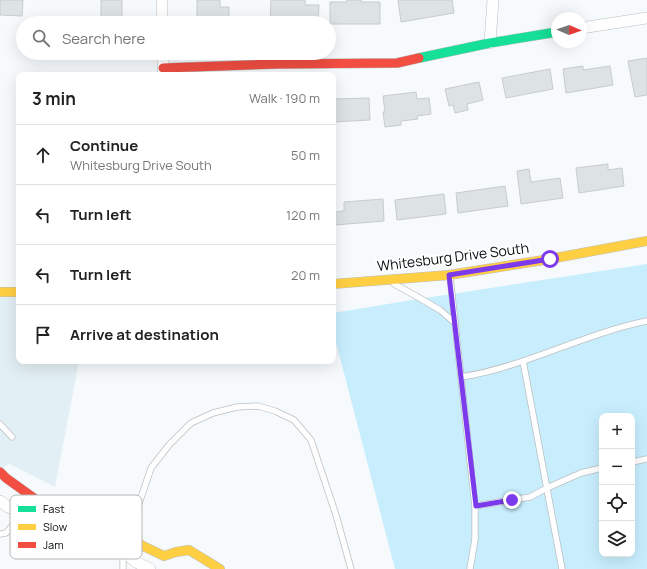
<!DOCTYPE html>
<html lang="en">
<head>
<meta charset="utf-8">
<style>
	:root { --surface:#fff; --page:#f6f6f6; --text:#222; --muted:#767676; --line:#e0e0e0 }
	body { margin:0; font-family:Manrope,sans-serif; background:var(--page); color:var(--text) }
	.controls { position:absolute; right:12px; bottom:12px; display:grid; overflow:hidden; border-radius:8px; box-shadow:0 4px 16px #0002 }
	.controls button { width:36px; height:36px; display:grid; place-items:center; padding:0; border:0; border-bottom:1px solid var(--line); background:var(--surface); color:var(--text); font:20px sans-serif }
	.compass { position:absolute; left:551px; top:12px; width:36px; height:36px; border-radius:50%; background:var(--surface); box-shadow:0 4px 16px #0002; rotate:92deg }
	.stop { position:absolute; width:12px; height:12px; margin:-9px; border:3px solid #7c3aed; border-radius:50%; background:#fff }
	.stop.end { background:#7c3aed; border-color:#fff; box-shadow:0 1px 4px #0008 }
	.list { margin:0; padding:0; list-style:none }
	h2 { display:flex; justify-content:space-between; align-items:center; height:52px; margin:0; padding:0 16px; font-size:17px }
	h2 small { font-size:13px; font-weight:400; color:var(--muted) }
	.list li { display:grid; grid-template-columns:26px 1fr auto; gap:12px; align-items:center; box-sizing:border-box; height:60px; padding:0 16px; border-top:1px solid var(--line) }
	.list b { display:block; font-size:15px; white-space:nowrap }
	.list p { margin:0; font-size:13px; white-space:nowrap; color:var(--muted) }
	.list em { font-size:13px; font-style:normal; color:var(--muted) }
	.icon { flex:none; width:22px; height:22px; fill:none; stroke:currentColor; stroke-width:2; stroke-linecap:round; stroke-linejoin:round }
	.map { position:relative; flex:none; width:647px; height:569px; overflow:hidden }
	.search { position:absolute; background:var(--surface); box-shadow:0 4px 16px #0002; left:16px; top:16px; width:320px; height:44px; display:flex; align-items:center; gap:10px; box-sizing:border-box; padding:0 14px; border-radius:22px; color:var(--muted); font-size:15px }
	.panel { position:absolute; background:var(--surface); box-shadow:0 4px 16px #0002; left:16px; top:72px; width:320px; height:292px; border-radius:8px }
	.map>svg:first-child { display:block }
</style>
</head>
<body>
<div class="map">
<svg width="647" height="569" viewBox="0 0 647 569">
	<rect width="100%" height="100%" fill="#f7fafc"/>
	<path fill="#e2eff4" d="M0 292H19V361H79L55 487 9 464 0 470Z"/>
	<path fill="#c8eefd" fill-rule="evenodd" d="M647 264V569H395L333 331V313L406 301ZM602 416H632V554H602Z"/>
	<path fill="#dde2e4" stroke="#c8cccf" d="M0 0H23L22 16 0 15Z
		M101 0H122V23H101Z
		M197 0H220V7H229V21L197 20Z
		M271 0H305V5H319L318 23H270Z
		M347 0H361V2H380V24H330V2H347Z
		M398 0H452L454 13 401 22Z
		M647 58V95L635 97 628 61Z
		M583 66V70L610 66 613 85 566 93 563 69Z
		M550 69 553 89 506 98 502 78Z
		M479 82 483 100 467 104 468 110 455 113 453 105 449 106 445 89Z
		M416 92 417 99 429 98 431 114 417 116 418 119 401 121V125L385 127 383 112H385L383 96Z
		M369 98 370 120 333 122V99Z
		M608 164V170L622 168 624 186 579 193 576 168Z
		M529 169 531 182 560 178 563 198 521 204 517 171Z
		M505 186 508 206 458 213 456 193Z
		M444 194 446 214 397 220 395 200Z
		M383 199 384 221 335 225V212L344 211V202Z"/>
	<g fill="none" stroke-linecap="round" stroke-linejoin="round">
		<g stroke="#babfc1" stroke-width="7">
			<path id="lane" d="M450 277 475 506V539L470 569
				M394 284 416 296 440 310 455 323
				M523 361 562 569
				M461 377C525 367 583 334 647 321
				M0 424 12 437
				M632 462 647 459
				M475 506 530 497 547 488 581 473 602 468
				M0 534 6 533 23 513
				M123 569V551L151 468 169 445 191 423 213 413 237 407 258 406 275 411 294 420 311 440 336 515 351 569"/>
		</g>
		<g stroke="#babfc1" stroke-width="12">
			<path id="street" d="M162 0V23
				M581 28 647 18
				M490 43 493 0
				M163 53V74
				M0 501 8 507 67 532 123 551 136 562 150 569"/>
		</g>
		<g stroke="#babfc1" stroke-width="10">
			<path id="fast" d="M419 58 490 43 557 32"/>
		</g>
		<g stroke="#babfc1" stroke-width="10">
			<path id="slow" d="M333 284 449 275 550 259 647 241
				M0 292H19
				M120 533 128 536 143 546 164 556 176 552 189 550 220 569"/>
		</g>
		<g stroke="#babfc1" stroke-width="10">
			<path id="jam" d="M163 68 276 64 397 63 419 58
				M0 472 6 478 38 501 69 509 120 533"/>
		</g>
		<use href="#lane" stroke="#fefeff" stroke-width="5.5"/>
		<use href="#street" stroke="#fefeff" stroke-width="11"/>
		<use href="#fast" stroke="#16e098" stroke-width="9"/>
		<use href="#slow" stroke="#ffcf43" stroke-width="9"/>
		<use href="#jam" stroke="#f24e42" stroke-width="9"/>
	</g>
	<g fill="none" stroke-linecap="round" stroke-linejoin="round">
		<path stroke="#7c3aed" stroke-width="5" d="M512 500 476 506 449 275 550 259"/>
	</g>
	<g text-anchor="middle" stroke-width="4" stroke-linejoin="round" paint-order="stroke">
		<g font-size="14" fill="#070d0f" stroke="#fff">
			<text transform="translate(453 257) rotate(-7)" y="5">Whitesburg Drive South</text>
		</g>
	</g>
	<rect x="10" y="495" width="132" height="64" rx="6" fill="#fff" stroke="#b5b6b7" stroke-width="1"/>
	<rect x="18" y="506" width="18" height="6" fill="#16e098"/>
	<rect x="18" y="524" width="18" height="6" fill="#ffcf43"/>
	<rect x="18" y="542" width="18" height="6" fill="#f24e42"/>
	<g font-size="11" fill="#070d0f">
		<text x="43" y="513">Fast</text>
		<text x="43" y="531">Slow</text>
		<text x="43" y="549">Jam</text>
	</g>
</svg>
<div class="controls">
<button>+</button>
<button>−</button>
<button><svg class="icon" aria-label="locate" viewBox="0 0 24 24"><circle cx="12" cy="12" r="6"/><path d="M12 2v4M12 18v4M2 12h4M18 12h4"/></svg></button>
<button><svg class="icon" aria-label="layers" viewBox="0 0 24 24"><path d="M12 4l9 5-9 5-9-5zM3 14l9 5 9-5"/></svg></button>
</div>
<svg class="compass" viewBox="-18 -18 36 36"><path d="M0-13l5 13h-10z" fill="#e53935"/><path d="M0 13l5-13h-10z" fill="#767676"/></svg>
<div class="stop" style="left:550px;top:259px"></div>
<div class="stop end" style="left:512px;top:500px"></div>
<div class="search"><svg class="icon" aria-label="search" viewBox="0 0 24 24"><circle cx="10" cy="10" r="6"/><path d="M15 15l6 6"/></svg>Search here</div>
<section class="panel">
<h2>3 min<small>Walk · 190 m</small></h2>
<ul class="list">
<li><svg class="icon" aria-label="ahead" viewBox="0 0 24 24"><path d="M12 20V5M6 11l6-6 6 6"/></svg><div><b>Continue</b><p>Whitesburg Drive South</p></div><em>50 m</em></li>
<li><svg class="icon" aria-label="left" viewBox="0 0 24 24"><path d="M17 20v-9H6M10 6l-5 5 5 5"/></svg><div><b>Turn left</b></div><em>120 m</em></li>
<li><svg class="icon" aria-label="left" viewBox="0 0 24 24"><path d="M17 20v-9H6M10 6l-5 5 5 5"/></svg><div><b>Turn left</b></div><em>20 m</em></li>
<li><svg class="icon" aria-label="arrive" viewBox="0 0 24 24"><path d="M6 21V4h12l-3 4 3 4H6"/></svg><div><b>Arrive at destination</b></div></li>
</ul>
</section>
</div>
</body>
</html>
